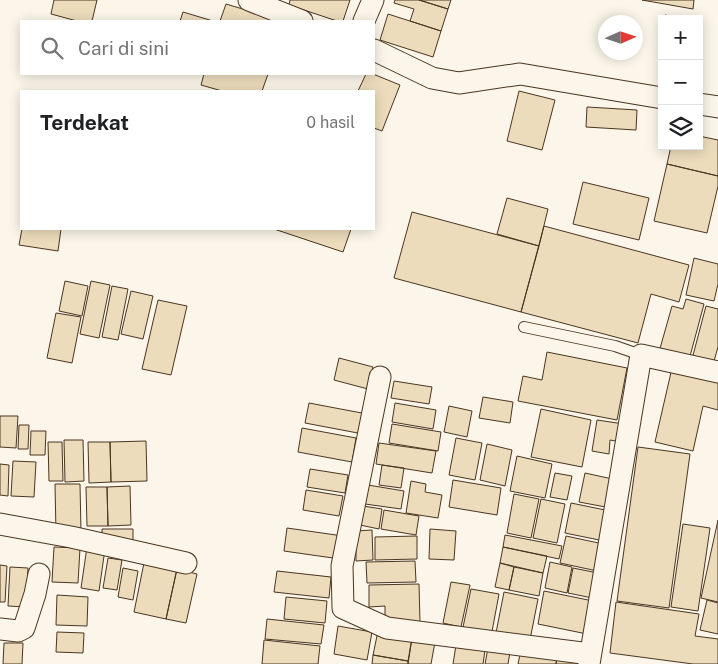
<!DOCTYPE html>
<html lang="id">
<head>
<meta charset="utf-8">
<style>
	:root { --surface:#fff; --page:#f2f2f2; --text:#202124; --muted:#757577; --line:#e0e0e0 }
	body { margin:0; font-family:"Public Sans",sans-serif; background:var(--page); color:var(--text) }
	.controls { position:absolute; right:15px; top:15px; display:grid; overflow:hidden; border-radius:0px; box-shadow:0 2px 12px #0003 }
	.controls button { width:45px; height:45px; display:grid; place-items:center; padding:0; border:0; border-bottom:1px solid var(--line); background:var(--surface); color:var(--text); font:25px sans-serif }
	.compass { position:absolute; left:598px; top:15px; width:45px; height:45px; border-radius:50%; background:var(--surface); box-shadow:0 2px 12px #0003; rotate:87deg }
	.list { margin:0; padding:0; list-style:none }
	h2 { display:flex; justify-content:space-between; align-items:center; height:65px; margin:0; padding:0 20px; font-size:21px }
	h2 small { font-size:16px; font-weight:400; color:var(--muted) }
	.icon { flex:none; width:28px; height:28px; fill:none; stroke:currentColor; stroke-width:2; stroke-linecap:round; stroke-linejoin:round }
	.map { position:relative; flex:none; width:718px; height:664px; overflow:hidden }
	.search { position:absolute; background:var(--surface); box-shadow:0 2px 12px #0003; left:20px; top:20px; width:355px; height:55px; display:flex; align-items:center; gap:12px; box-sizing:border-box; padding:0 18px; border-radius:0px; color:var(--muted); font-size:19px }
	.panel { position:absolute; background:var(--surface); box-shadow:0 2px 12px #0003; left:20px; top:90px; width:355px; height:140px; border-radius:0px }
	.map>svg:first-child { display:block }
</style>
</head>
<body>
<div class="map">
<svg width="718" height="664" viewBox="0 0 718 664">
	<rect width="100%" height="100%" fill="#fbf6e9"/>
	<path fill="#ecdcbc" stroke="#4a3520" d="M54 0H97L92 21H77L51 14Z
		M290 0H350L343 21H337L289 5Z
		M395 0H419L448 9 441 31 410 21 414 9 394 3Z
		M419 0H451L448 9Z
		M642 0H694L693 9Z
		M226 4 283 21H220Z
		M183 12 213 21H180Z
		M388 14 441 31 433 57 380 40Z
		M665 15 685 19H664Z
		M204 74H268L262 91H222L201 85Z
		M366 74H373L400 85 382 131 374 128V91H358Z
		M519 91 555 100 542 150 507 141Z
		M587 107 637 110 636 130 586 127Z
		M699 136 718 140V176L667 164 671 146H699Z
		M667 164 718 176V186L707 233 654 221Z
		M583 182 649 198 639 240 573 224Z
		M507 198 548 209 539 246 497 234Z
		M412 212 539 246 521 312 394 278Z
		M544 226 689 265 679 302 651 294 638 343 521 312Z
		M22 229H61L58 251 19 245Z
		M274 229H351L343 252Z
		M694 258 718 264V284L714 301 686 295Z
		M65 281 88 286 82 316 59 311Z
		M91 281 110 285 99 338 80 334Z
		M112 286 128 289 118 340 102 337Z
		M131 291 153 296 143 339 121 334Z
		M686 299 704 304 689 360 659 352 672 306 683 309Z
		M158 300 187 306 171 375 142 369Z
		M706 306 718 309V347L712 368 691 363Z
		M56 313 81 317 72 363 47 358Z
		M547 352 627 368 617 420 518 401 523 376 542 380Z
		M339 358 373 367 368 389 334 380Z
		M672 368 718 379V410L703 406 693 451 655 442Z
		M394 381 432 387 429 404 391 398Z
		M483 397 513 402 510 423 479 418Z
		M309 403 367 414 363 434 305 423Z
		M395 403 436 410 433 429 392 422Z
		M449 406 472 411 467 437 444 432Z
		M541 409 591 420 582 467 531 457Z
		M0 416H18L16 448 0 447Z
		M597 420 624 424 621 442 610 440 609 454 592 451Z
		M392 424 441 432 438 451 389 443Z
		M19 425H29L28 449H18Z
		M302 428 356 438 352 462 298 452Z
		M31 431H46L45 455H30Z
		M456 438 482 443 475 480 449 475Z
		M64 440H83L84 481 65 482Z
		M146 441 147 481 111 482 110 442Z
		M48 442H62L63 481H49Z
		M88 442H110L111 482 89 483Z
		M379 443 436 451 432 473 376 464Z
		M487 444 512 450 505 486 480 480Z
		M638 447 690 454 669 608 617 601Z
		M517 456 552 464 545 498 510 491Z
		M13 461 36 462 34 497 11 496Z
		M0 464 9 465 8 496 0 495Z
		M382 465 404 468 401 488 379 485Z
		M310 469 348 475 345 493 307 487Z
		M555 473 572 476 567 500 550 497Z
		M585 473 617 480 611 508 579 502Z
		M453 480 501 488 497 515 449 507Z
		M411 481 426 484 425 492 442 495 438 518 406 513Z
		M55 484H80L81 532 56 533Z
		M368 485 404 491 401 509 365 504Z
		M130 486 131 525 108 526 107 487Z
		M86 487H107L108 526H87Z
		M306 490 343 496 339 516 303 510Z
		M514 494 539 499 531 538 507 533Z
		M541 499 565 504 557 543 533 538Z
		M571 503 610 511 604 541 565 533Z
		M363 506 382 509 379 529 360 525Z
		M384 510 419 516 416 535 381 529Z
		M718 520V602L701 598Z
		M683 524 710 528 698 611 671 607Z
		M287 528 343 536 340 559 284 551Z
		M102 529H133V543H102Z
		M430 529 456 531 454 560 429 559Z
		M372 530 373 560 356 561V531Z
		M505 535 562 546 559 559 503 547Z
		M417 536V559L375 560V537Z
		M566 536 608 545 602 572 560 563Z
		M54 547 80 548 78 583 52 582Z
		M87 547 105 549 99 591 81 588Z
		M503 547 547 556 543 573 500 563Z
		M108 558 122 560 117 590 103 588Z
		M415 561 416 582 367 583 366 562Z
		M550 562 572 567 567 593 545 588Z
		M144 563 177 569 166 619 134 612Z
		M500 563 514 567 509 590 495 587Z
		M0 565 7 566 5 602H0Z
		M10 567 28 568 26 607 8 606Z
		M514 567 543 573 539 596 509 590Z
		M123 568 138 571 133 600 118 597Z
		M573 568 603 574 597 599 568 593Z
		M177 569 197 574 186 623 166 619Z
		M277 571 331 577 329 598 274 592Z
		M451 582 470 585 461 627 443 623Z
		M419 584 420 623 385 624V606L369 607V585Z
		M471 589 499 594 491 637 462 632Z
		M544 591 598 602 592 635 538 624Z
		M504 592 538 599 529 645 495 638Z
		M57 595 88 597 87 626 56 625Z
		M286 597 327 601 325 623 284 619Z
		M707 600 718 603V634L700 630Z
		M616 602 699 614 695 636 718 639V664H693L610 653Z
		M267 619 324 625 321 644 265 639Z
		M338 626 372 632 367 660 334 654Z
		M378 631 412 638 408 661 373 655Z
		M57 632 84 633 83 653 56 652Z
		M412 638 435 642 431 664H408Z
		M264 640 320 646 318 664H262Z
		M4 643H23L22 664H3Z
		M456 645 485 650 483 664H453Z
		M488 648 510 652 508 664H485Z
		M521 650 557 656 556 664H518Z
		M373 655 408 661V664H372Z
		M557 656 586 664H556Z"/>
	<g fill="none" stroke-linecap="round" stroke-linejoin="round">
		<g stroke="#4a3520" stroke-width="12">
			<path id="lane" d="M524 327 615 346 641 355"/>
		</g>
		<g stroke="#4a3520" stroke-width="23">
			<path id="street" d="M249 0 302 21
				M364 21 373 0
				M374 50 432 78 459 83 520 74 662 98
				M699 104 718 107
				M380 377 342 566 343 608 387 628 590 654
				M0 524 71 537 186 563
				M0 629 18 631 24 628 35 594 39 574
				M589 664 641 355 718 372"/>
		</g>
		<use href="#lane" stroke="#fbf6e9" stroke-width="10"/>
		<use href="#street" stroke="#fbf6e9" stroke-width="21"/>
	</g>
</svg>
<div class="controls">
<button>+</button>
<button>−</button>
<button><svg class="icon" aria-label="layers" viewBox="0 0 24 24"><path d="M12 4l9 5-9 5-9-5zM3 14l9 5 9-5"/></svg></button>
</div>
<svg class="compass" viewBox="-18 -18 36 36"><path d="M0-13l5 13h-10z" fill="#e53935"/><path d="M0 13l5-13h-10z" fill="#757577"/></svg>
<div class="search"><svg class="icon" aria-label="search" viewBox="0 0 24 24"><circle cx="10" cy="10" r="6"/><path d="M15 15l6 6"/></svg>Cari di sini</div>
<section class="panel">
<h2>Terdekat<small>0 hasil</small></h2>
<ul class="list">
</ul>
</section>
</div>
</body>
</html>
